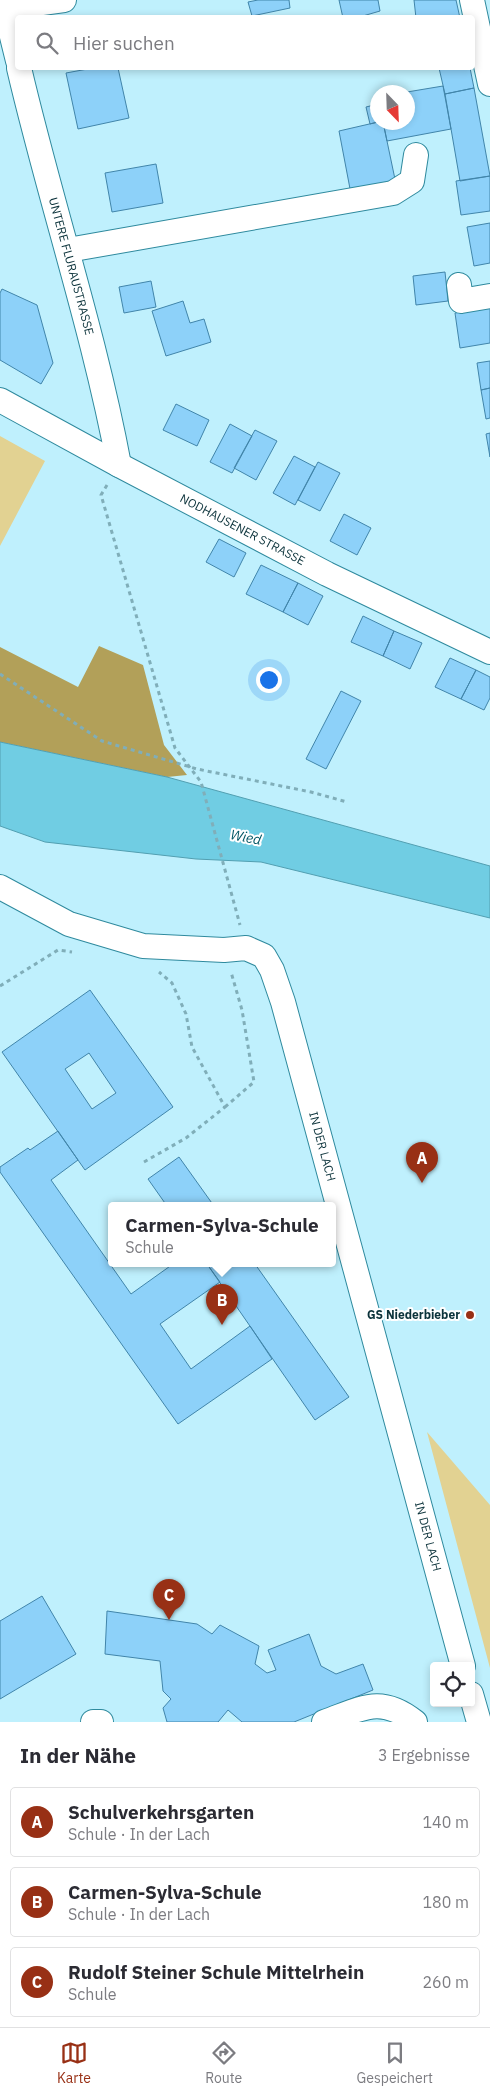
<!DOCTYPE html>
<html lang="de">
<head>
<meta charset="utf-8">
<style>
	:root { --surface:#fff; --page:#f7f7f7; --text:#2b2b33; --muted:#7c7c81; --line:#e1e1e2; --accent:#983015 }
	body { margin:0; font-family:"IBM Plex Sans",sans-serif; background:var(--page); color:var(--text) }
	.controls { position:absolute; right:15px; bottom:15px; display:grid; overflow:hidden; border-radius:5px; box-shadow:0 2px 8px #0003 }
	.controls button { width:45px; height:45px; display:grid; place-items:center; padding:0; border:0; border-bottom:1px solid var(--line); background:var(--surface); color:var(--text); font:25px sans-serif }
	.compass { position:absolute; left:370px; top:85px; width:45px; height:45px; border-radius:50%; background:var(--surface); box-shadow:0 2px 8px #0003; rotate:157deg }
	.you { position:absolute; left:268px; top:679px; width:18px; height:18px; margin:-12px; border:4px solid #fff; border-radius:50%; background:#1a73e8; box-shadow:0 0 0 8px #1a73e833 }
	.badge { display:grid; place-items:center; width:32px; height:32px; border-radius:50%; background:var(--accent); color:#fff; font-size:16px; font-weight:700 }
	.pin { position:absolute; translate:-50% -41px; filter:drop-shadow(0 1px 2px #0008) }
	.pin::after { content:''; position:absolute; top:26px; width:18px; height:15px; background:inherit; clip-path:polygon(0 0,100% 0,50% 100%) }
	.popup { position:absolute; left:108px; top:1202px; width:228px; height:65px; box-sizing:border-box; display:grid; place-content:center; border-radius:5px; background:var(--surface); filter:drop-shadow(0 1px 4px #0005); font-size:16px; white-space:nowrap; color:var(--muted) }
	.popup b { font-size:19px; color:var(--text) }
	.popup::after { content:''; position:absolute; left:50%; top:100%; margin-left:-10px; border:10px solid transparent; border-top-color:var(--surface) }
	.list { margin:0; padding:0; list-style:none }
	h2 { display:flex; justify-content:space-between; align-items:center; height:65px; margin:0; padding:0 20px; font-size:21px }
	h2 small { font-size:16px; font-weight:400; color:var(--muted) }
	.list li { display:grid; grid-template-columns:32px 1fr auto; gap:15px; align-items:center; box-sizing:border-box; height:70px; margin:0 10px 10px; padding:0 10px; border:1px solid var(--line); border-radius:5px }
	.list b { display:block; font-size:19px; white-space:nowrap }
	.list p { margin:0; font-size:16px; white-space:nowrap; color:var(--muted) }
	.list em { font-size:16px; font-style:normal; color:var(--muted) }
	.icon { flex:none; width:28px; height:28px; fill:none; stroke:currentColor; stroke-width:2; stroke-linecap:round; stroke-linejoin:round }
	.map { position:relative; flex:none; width:490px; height:1722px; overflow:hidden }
	.search { position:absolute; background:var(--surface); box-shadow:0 2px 8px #0003; left:15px; right:15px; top:15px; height:55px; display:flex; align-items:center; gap:12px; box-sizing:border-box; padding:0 18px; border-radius:5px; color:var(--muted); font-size:19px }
	.sheet { height:305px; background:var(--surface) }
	nav { display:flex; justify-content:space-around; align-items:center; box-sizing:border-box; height:70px; border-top:1px solid var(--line); background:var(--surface); font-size:14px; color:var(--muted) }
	nav a { display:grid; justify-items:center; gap:2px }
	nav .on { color:var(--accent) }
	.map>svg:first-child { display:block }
</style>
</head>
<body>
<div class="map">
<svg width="490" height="1722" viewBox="0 0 490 1722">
	<rect width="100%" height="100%" fill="#bff0fd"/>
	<path fill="#e2d292" d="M0 436 45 461 0 546Z
		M427 1432 490 1505V1668Z"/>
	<path fill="#b2a059" d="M99 646 143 665 164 745 187 775 167 777 0 742V647L78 687Z"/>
	<path fill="#70cde3" stroke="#529fb1" d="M0 742 167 777 490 866V918L261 862 196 859 45 842 0 826Z"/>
	<path fill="#8dd1f9" stroke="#4185aa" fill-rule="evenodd" d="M258 0H289L290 8 252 16 248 2Z
		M339 0H378L380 11 356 18H343Z
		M414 0H456L460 18H416Z
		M93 68H118L129 118 78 129 66 73Z
		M439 68H470L474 88 445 94Z
		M443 86 451 129 387 141 383 122H408L407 92Z
		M474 88 490 176 460 181 445 94Z
		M378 104V122L370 124 366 107Z
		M378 122H383L396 184 351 194 339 131Z
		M156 164 163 203 112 212 105 173Z
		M490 176V211L461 215 456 181Z
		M490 223V263L474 266 467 227Z
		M445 272 448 301 416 305 413 276Z
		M151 281 156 307 124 313 119 287Z
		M2 289 37 305 53 363 41 384 0 360V293Z
		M183 301 190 323 204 319 211 342 166 356 152 311Z
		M490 308V343L460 348 455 313Z
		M490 361V388L481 390 477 363Z
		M490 388V418L486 419 481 390Z
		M176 404 209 420 197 446 163 430Z
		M230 424 252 436 232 473 210 462Z
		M255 430 277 441 256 480 234 468Z
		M490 433V457L486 434Z
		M294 456 315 467 295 505 273 493Z
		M318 462 340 473 320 511 298 500Z
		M344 514 371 528 357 555 330 541Z
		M219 539 246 553 234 577 206 562Z
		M261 565 298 583 283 612 246 594Z
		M298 583 323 596 308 625 283 612Z
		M363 616 394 631 383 656 351 642Z
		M394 631 422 643 410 669 383 656Z
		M450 658 476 670 461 699 435 687Z
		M476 670 490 677V698L484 710 461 699Z
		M341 691 361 701 326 769 306 759Z
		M90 990 173 1107 85 1170 2 1052ZM89 1053 116 1093 92 1109 65 1069Z
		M58 1131 78 1160 51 1180 131 1294 173 1264H207L220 1282 160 1324 191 1369 250 1326 272 1359 178 1424 0 1172V1167L28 1148 30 1150Z
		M179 1157 214 1206H167L148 1179Z
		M207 1264H255L349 1397 315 1420Z
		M42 1596 76 1654 0 1699V1621Z
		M107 1611 197 1624 212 1634 220 1625 259 1646 255 1664 267 1673 276 1670 268 1650 309 1634 321 1666 336 1674 363 1664 373 1690 294 1722H242L228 1710 218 1722H167L163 1708 171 1699 163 1691 160 1661 105 1654Z"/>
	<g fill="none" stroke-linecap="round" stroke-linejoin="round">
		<g stroke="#2f8a9e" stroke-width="26">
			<g id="minor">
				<path d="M3 0 18 61"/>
				<path d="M472 0 490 84"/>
				<path d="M5 8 64 0"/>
				<path id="s1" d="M19 68C50 201 94 331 119 465"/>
				<path d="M68 250 393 193 412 181 416 155"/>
				<path d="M459 285 461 301 490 296"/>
				<path id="s2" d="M0 400 119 465 327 574 490 652"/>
				<path id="s3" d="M0 887 69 924 143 946 224 950 246 948 264 956 272 970 283 1002 463 1666"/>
				<path d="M471 1694 479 1722"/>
				<path d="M93 1722H101"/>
				<path d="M324 1722C361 1709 380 1694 415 1722"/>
			</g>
		</g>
		<path stroke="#80aeb9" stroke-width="3" stroke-dasharray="4 4" stroke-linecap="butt" d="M107 485 101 495 175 748 201 782 240 925
			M0 674 102 741 197 769 311 792 347 802
			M0 986 58 950 72 952
			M225 1107 254 1082 242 1010 231 972
			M144 1162 186 1138 225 1107 192 1047 186 1014 172 983 159 972"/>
		<use href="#minor" stroke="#fff" stroke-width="24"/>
	</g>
	<circle fill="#983015" stroke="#fff" stroke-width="2" cx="470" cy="1315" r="5"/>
	<g text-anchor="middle" stroke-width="4" stroke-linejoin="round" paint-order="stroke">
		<g font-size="12" fill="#0c333b" stroke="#fff">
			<text dy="4" stroke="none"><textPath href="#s1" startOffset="205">UNTERE FLURAUSTRASSE</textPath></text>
			<text dy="4" stroke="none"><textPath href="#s2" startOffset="275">NODHAUSENER STRASSE</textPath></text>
			<text dy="4" stroke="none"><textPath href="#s3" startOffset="478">IN DER LACH</textPath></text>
			<text dy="4" stroke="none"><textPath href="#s3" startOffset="882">IN DER LACH</textPath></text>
		</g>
		<g font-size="12" font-weight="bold" fill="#0c333b" stroke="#fff" text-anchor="end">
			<text x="460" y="1319">GS Niederbieber</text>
		</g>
		<g font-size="14" font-style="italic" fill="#005665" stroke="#fff">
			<text transform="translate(246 837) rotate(11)" y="5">Wied</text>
		</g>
	</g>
</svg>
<div class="controls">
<button><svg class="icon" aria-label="locate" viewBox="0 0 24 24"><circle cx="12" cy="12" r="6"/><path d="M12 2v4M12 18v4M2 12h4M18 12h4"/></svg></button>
</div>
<svg class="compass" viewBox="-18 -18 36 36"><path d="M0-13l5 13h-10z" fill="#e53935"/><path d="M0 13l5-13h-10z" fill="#7c7c81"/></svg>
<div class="you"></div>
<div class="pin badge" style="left:422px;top:1183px">A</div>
<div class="pin badge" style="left:222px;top:1325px">B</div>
<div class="popup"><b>Carmen-Sylva-Schule</b>Schule</div>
<div class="pin badge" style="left:169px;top:1620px">C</div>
<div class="search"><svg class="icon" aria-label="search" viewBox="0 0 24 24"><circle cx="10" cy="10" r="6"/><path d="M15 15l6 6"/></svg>Hier suchen</div>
</div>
<section class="sheet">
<h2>In der Nähe<small>3 Ergebnisse</small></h2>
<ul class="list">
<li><span class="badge">A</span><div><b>Schulverkehrsgarten</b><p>Schule · In der Lach</p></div><em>140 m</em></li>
<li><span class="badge">B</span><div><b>Carmen-Sylva-Schule</b><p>Schule · In der Lach</p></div><em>180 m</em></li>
<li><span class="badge">C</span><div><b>Rudolf Steiner Schule Mittelrhein</b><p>Schule</p></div><em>260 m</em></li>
</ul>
</section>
<nav>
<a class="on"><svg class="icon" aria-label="map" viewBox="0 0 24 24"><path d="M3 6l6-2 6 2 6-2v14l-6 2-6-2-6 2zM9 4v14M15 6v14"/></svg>Karte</a>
<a><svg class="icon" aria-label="directions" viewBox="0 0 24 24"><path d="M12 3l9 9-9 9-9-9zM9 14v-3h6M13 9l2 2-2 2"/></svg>Route</a>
<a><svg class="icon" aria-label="saved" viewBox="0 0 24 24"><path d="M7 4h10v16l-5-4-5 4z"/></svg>Gespeichert</a>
</nav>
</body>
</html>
